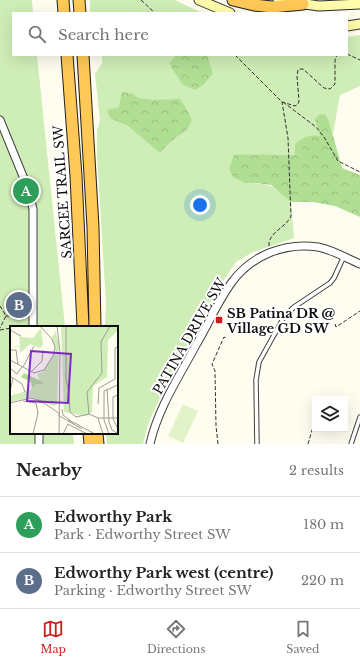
<!DOCTYPE html>
<html lang="en">
<head>
<meta charset="utf-8">
<style>
	:root { --surface:#fff; --page:#f2f2f2; --text:#222; --muted:#767676; --line:#e0e0e0; --accent:#c91f1b }
	body { margin:0; font-family:"Libre Baskerville",serif; background:var(--page); color:var(--text) }
	.controls { position:absolute; right:12px; bottom:12px; display:grid; overflow:hidden; border-radius:0px; box-shadow:0 4px 16px #0002 }
	.controls button { width:36px; height:36px; display:grid; place-items:center; padding:0; border:0; border-bottom:1px solid var(--line); background:var(--surface); color:var(--text); font:20px sans-serif }
	.you { position:absolute; left:200px; top:205px; width:14px; height:14px; margin:-10px; border:3px solid #fff; border-radius:50%; background:#1a73e8; box-shadow:0 0 0 6px #1a73e833 }
	.badge { display:grid; place-items:center; width:26px; height:26px; border-radius:50%; background:var(--accent); color:#fff; font-size:13px; font-weight:700 }
	.pin { position:absolute; translate:-50% -50%; border:2px solid #fff; box-shadow:0 1px 4px #0006 }
	.list { margin:0; padding:0; list-style:none }
	h2 { display:flex; justify-content:space-between; align-items:center; height:52px; margin:0; padding:0 16px; font-size:17px }
	h2 small { font-size:13px; font-weight:400; color:var(--muted) }
	.list li { display:grid; grid-template-columns:26px 1fr auto; gap:12px; align-items:center; box-sizing:border-box; height:56px; padding:0 16px; border-top:1px solid var(--line) }
	.list b { display:block; font-size:15px; white-space:nowrap }
	.list p { margin:0; font-size:13px; white-space:nowrap; color:var(--muted) }
	.list em { font-size:13px; font-style:normal; color:var(--muted) }
	.icon { flex:none; width:22px; height:22px; fill:none; stroke:currentColor; stroke-width:2; stroke-linecap:round; stroke-linejoin:round }
	.map { position:relative; flex:none; width:360px; height:444px; overflow:hidden }
	.search { position:absolute; background:var(--surface); box-shadow:0 4px 16px #0002; left:12px; right:12px; top:12px; height:44px; display:flex; align-items:center; gap:10px; box-sizing:border-box; padding:0 14px; border-radius:0px; color:var(--muted); font-size:15px }
	.sheet { height:164px; background:var(--surface) }
	nav { display:flex; justify-content:space-around; align-items:center; box-sizing:border-box; height:56px; border-top:1px solid var(--line); background:var(--surface); font-size:11px; color:var(--muted) }
	nav a { display:grid; justify-items:center; gap:2px }
	nav .on { color:var(--accent) }
	.map>svg:first-child { display:block }
</style>
</head>
<body>
<div class="map">
<svg width="360" height="444" viewBox="0 0 360 444">
	<defs>
		<pattern id="forest-crowns" width="20" height="18" patternUnits="userSpaceOnUse"><rect width="20" height="18" fill="#b0df94"/><path d="M2 6a3 3 0 1 1 6 0M12 15a3 3 0 1 1 6 0" fill="none" stroke="#96be7e"/></pattern>
	</defs>
	<rect width="100%" height="100%" fill="#fffdf0"/>
	<path fill="#cfedb6" d="M0 0H32L33 13H13V55H37L65 327H11V433H73L74 444H0Z
		M90 0H175L202 13H90Z
		M360 35V86L340 95 333 134 329 121 326 115 320 136 296 155 280 156 246 154 245 183C270 183 274 186 291 202L294 238 253 252 236 262 219 287 162 393 148 424 143 444H107L106 433H117V327H105L106 303 97 155V130L100 121 95 74 102 63V55H347V37Z"/>
	<path fill="url(#forest-crowns)" d="M177 55H207L213 74 203 85 195 90 182 84 169 63Z
		M122 92 133 94 138 98 154 100 180 99 186 108 192 120C186 134 184 131 174 139 169 143 164 148 160 153L128 126 110 118 107 110 119 107Z
		M320 114 326 115 329 121 342 168 360 175V217L335 206 313 202H291L271 185 256 183H245L233 177 229 169 234 155C254 153 275 156 295 155V144C303 137 309 135 320 136L315 119Z"/>
	<path fill="#e2f3c9" d="M183 404 198 411 183 443 168 436Z"/>
	<g fill="none" stroke-linecap="round" stroke-linejoin="round">
		<g stroke="#414141" stroke-width="5.5">
			<path id="service" d="M257 444 256 380 259 362 284 317 294 307 330 283 334 278 344 256
				M351 444 360 417"/>
		</g>
		<g stroke="#414141" stroke-width="9">
			<path id="minor" d="M0 120 27 186 33 209V327
				M39 433V444
				M150 444C158 408 179 377 196 345 208 325 218 301 232 282 252 255 285 242 318 247 333 250 346 258 360 264"/>
		</g>
		<g stroke="#303030" stroke-width="11">
			<path id="secondary" d="M199 0 230 13
				M278 0 319 6 360 4
				M347 26 360 24"/>
		</g>
		<g stroke="#1f1f1f" stroke-width="13">
			<path id="trunk" d="M63 0 64 13
				M79 0 80 13
				M233 0 254 5 272 7 303 4
				M67 55 76 176 83 327
				M83 55 93 227 95 327
				M89 433 90 444
				M97 433 98 444"/>
		</g>
		<path stroke="#303030" stroke-width="1" stroke-dasharray="4 2" stroke-linecap="butt" d="M141 0 155 13
			M347 54 360 60
			M235 55 282 102 295 106 298 104 299 101 297 76 298 70 301 69H303L324 88 330 89 335 84V60L337 55
			M283 102 316 127 324 137 338 161 360 172
			M269 246C268 232 286 228 291 216L288 138 282 102
			M0 306 6 316 0 328
			M6 316H17
			M335 324 336 327 360 311
			M0 330 11 328
			M218 444 216 426 215 371 212 364 224 337 226 338
			M308 444 315 420"/>
		<use href="#service" stroke="#fff" stroke-width="3.5"/>
		<use href="#minor" stroke="#fff" stroke-width="7"/>
		<use href="#secondary" stroke="#fffcab" stroke-width="9"/>
		<use href="#trunk" stroke="#ffc857" stroke-width="11"/>
	</g>
	<rect fill="#c91f1b" stroke="#fff" stroke-width="1.5" x="215" y="316" width="8" height="8" rx="2"/>
	<g text-anchor="middle" stroke-width="4" stroke-linejoin="round" paint-order="stroke">
		<g font-size="13" fill="#0e0e0e" stroke="#fff">
			<text transform="translate(62 192) rotate(-94)" y="5">SARCEE TRAIL SW</text>
			<text transform="translate(189 336) rotate(-60)" y="5">PATINA DRIVE SW</text>
		</g>
		<g font-size="13" font-weight="bold" fill="#0e0e0e" stroke="#fff" text-anchor="start">
			<text x="227" y="318">SB Patina DR @<tspan x="227" dy="15">Village GD SW</tspan></text>
		</g>
	</g>
	<g transform="translate(10 326)">
		<rect width="108" height="108" fill="#fffdf0"/>
		<path d="M44 0 49 18 47 79 44 80 22 71 0 76V71L3 69 20 64 26 58H31L27 48 33 46 46 26 42 11 45 7ZM51 0H108V4L98 14 97 51 83 60 82 86 76 90 54 86ZM31 2 33 19 30 22 20 18 10 27V21H0L10 20 9 8 11 11 23 12Z" fill="#cfedb6"/>
		<path d="M14 47 33 56V58H26L22 62 21 56 11 51Z" fill="#b0df94"/>
		<path fill="none" stroke="#9f9d96" stroke-width="1" d="M47 0 50 26 49 108M56 0V54L59 66 60 86 66 91 79 88M0 4 11 10M0 24H6L8 39M0 34 24 47 34 44 43 30 45 21 42 13 30 0M13 41 24 20M0 42 7 48 12 41M21 46 32 35 33 24M0 50 12 58 15 66M97 63 99 96 102 104 108 108M0 65 3 52M108 69 103 71V93L108 103M13 75 26 77 28 87M24 75 34 77 50 88M0 77 21 72 35 76M88 78 89 62 105 53V22L108 21M52 83 53 89 61 95M79 88 77 66 92 47 91 16 100 0M79 88 88 92H108M48 89 72 103M88 92 93 108M58 94 69 99M68 99 85 108M23 108 28 87M53 108 58 98 77 108M99 108 94 94V65L108 59"/>
		<path fill="#7b2cbf" fill-opacity="0.15" stroke="#7b2cbf" stroke-width="2" d="M21 25 61 28 58 77 17 75Z"/>
		<rect width="108" height="108" fill="none" stroke="#0e0e0e" stroke-width="2"/>
	</g>
</svg>
<div class="controls">
<button><svg class="icon" aria-label="layers" viewBox="0 0 24 24"><path d="M12 4l9 5-9 5-9-5zM3 14l9 5 9-5"/></svg></button>
</div>
<div class="you"></div>
<div class="pin badge" style="left:26px;top:191px;background:#2e9e5b">A</div>
<div class="pin badge" style="left:19px;top:305px;background:#5c6f8a">B</div>
<div class="search"><svg class="icon" aria-label="search" viewBox="0 0 24 24"><circle cx="10" cy="10" r="6"/><path d="M15 15l6 6"/></svg>Search here</div>
</div>
<section class="sheet">
<h2>Nearby<small>2 results</small></h2>
<ul class="list">
<li><span class="badge" style="background:#2e9e5b">A</span><div><b>Edworthy Park</b><p>Park · Edworthy Street SW</p></div><em>180 m</em></li>
<li><span class="badge" style="background:#5c6f8a">B</span><div><b>Edworthy Park west (centre)</b><p>Parking · Edworthy Street SW</p></div><em>220 m</em></li>
</ul>
</section>
<nav>
<a class="on"><svg class="icon" aria-label="map" viewBox="0 0 24 24"><path d="M3 6l6-2 6 2 6-2v14l-6 2-6-2-6 2zM9 4v14M15 6v14"/></svg>Map</a>
<a><svg class="icon" aria-label="directions" viewBox="0 0 24 24"><path d="M12 3l9 9-9 9-9-9zM9 14v-3h6M13 9l2 2-2 2"/></svg>Directions</a>
<a><svg class="icon" aria-label="saved" viewBox="0 0 24 24"><path d="M7 4h10v16l-5-4-5 4z"/></svg>Saved</a>
</nav>
</body>
</html>
